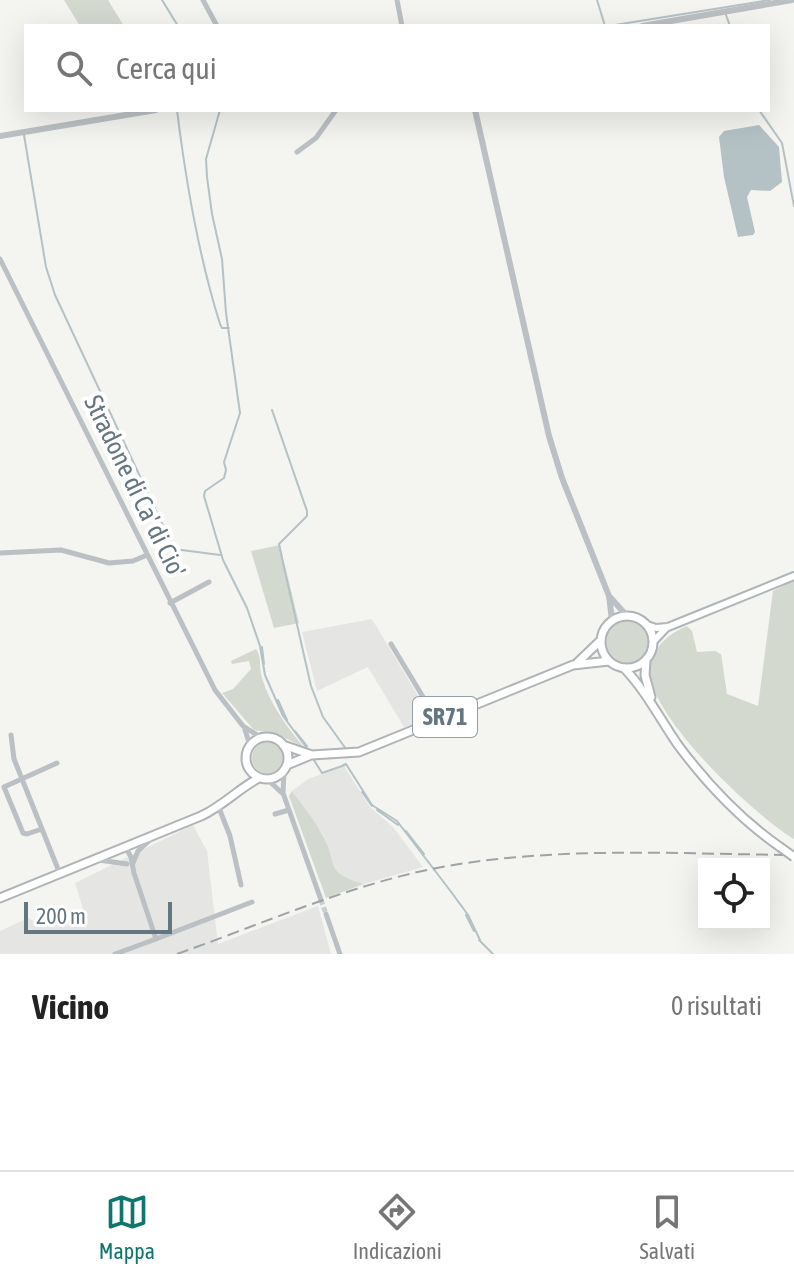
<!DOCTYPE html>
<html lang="it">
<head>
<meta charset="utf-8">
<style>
	:root { --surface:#fff; --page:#f6f6f6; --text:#222; --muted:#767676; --line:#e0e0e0; --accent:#0f766e }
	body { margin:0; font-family:"Asap Condensed",sans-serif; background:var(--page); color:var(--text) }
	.controls { position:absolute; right:24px; bottom:24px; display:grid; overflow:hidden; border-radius:0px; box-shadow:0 8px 32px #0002 }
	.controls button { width:72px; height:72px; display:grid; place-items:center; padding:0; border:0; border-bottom:2px solid var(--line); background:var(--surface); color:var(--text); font:40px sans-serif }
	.scale { position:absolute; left:24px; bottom:20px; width:148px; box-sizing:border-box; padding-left:8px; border:4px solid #647781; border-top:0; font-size:22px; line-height:28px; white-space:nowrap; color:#647781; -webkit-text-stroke:6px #fff; paint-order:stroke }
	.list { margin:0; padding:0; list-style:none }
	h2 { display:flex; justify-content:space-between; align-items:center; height:104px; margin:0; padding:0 32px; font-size:34px }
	h2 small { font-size:26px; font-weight:400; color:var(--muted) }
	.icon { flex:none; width:44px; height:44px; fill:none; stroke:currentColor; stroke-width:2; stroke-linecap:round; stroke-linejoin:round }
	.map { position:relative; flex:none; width:794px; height:954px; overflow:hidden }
	.search { position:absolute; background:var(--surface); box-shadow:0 8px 32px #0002; left:24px; right:24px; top:24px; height:88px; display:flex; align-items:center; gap:20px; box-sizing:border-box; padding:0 28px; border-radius:0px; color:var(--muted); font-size:30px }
	.sheet { height:216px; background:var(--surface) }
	nav { display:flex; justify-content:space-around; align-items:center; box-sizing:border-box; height:112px; border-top:2px solid var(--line); background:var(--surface); font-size:22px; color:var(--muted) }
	nav a { display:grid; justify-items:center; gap:4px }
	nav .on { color:var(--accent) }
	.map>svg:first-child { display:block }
</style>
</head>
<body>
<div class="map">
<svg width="794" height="954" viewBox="0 0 794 954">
	<rect width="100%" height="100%" fill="#f4f4f0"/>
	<path fill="#e5e6e4" d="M372 619 426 709 423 721 404 727 368 667 317 691 302 632Z
		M344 766 370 807 393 827 423 867 364 884 345 879 331 865 324 836 292 791 308 779Z
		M193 825 207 851 218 944 318 906 331 954H0V931L28 918 43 927 83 909 75 883Z"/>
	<path fill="#d4d9d0" d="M64 0H108L124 26H80Z
		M280 545 299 623 274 628 251 551Z
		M794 580V839C755 816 651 718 650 672 650 649 668 634 687 626L692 631 697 652 715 651 721 654 727 694 758 706 773 591Z
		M605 642a22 22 0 1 1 44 0a22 22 0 1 1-44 0Z
		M256 649C262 657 259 664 261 674 267 699 287 728 304 747L277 734 254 730 222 693 233 689 251 669 249 661 232 664 231 661Z
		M252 758a16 16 0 1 1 32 0a16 16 0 1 1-32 0Z
		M292 791C302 805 314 819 322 834 339 863 322 872 364 884L326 898 289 796Z"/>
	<path fill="#b4c2c5" d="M759 125 779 147 782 182 770 191 751 190 747 197 755 232 753 235 738 237 724 177 719 137 724 131Z"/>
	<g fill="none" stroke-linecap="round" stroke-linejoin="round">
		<path stroke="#b4c2c5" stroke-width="2" d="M162 0 178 26
			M597 0 605 26
			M726 15 730 26
			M615 25 770 0
			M177 110C186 183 198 254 220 324L222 328H229
			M220 110 206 159 207 177 212 214 222 259 226 313 240 413 224 462 226 470 224 478 205 491 204 496 223 560 247 608 260 646 265 675 283 716 309 751
			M759 110 782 143 794 206
			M24 135 46 267 55 295 174 549 220 555
			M272 410 307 511V516L279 544 283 563 311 686 323 717 346 749
			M262 647 264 664
			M278 700 287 720
			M295 731 307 746
			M312 757 322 773 345 765
			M343 765 346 764 372 805 397 821 452 893 468 915 480 940
			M362 792 372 806
			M377 810 398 825
			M406 831 424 854
			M466 915 474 931
			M479 940 493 954"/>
		<path stroke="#c9cecf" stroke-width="5" stroke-dasharray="5 2.5" stroke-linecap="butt" d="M321 900 326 914"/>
		<g stroke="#afb6b9" stroke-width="10">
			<path id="secondary" d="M647 625 656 628 668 627 794 576
				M653 642 667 627"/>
		</g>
		<g stroke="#aeb4b7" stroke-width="11">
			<path id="primary" d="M601 642a26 26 0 1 1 52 0a26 26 0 1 1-52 0Z
				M646 661 645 675 651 697
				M577 663 601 640
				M624 668C646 691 660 719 678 745 707 784 740 819 780 847
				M246 758a21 21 0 1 1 42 0a21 21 0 1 1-42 0Z
				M283 745 312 755 359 752 573 665 609 661
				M287 765 311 755
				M0 898 201 816C223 806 238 789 259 778"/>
		</g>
		<path stroke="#bac0c3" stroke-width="5" d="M203 0 217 26
			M397 0 402 26
			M297 152 316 138 336 110
			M0 259 215 690 243 726 262 738
			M0 553 61 550 109 563 133 561 147 555
			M170 603 209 582
			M391 644 437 720
			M245 730 249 742 248 750
			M11 735 14 759 60 874
			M284 772 283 793 321 900
			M268 780 282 793
			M219 808 230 836 241 885
			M275 814 289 810
			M42 829 27 834 23 833 4 787 57 763
			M99 860 127 864
			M133 863 138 851 150 840
			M326 914 340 954
			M156 939 252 902
			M115 954 156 939 134 873 131 857 126 848"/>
		<path stroke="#bac0c3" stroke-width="6" d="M642 26 792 0
			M475 110 549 436 562 478 609 596 612 620
			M0 136 156 110
			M610 597 627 616"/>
		<use href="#secondary" stroke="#fff" stroke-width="6"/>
		<use href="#primary" stroke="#fff" stroke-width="7"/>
		<path stroke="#9ca4a8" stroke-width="2" stroke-dasharray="12 6" stroke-linecap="butt" d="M177 954C262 924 354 883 442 867 558 846 677 854 794 855"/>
		<g stroke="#aeb4b7" stroke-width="11" stroke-linecap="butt">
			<path id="primary-bridge" d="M780 847 794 857"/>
		</g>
		<use href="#primary-bridge" stroke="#fff" stroke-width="7"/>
	</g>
	<g text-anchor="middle" stroke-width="8" stroke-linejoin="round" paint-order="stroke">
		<rect fill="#fff" stroke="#92a0a7" stroke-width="2" x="413" y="697" width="64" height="40" rx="6"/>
		<g font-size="24" font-weight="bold" fill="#647781">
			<text x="445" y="725">SR71</text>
		</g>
		<g font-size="26" fill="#647781" stroke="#fff">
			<text transform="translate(135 486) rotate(64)" y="9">Stradone di Ca' di Cio'</text>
		</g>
	</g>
</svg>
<div class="controls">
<button><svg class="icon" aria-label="locate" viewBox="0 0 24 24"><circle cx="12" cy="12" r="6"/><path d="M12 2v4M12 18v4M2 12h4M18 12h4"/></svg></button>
</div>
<div class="scale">200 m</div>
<div class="search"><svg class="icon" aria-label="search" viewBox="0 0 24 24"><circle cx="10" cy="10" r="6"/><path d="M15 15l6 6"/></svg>Cerca qui</div>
</div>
<section class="sheet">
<h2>Vicino<small>0 risultati</small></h2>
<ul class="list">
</ul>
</section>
<nav>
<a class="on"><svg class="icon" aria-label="map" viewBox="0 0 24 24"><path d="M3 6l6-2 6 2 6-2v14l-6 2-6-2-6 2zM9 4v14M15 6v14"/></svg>Mappa</a>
<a><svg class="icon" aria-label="directions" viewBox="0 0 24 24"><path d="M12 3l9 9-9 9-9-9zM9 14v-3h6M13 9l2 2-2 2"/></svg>Indicazioni</a>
<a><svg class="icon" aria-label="saved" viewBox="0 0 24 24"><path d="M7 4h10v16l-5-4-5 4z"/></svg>Salvati</a>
</nav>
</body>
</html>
